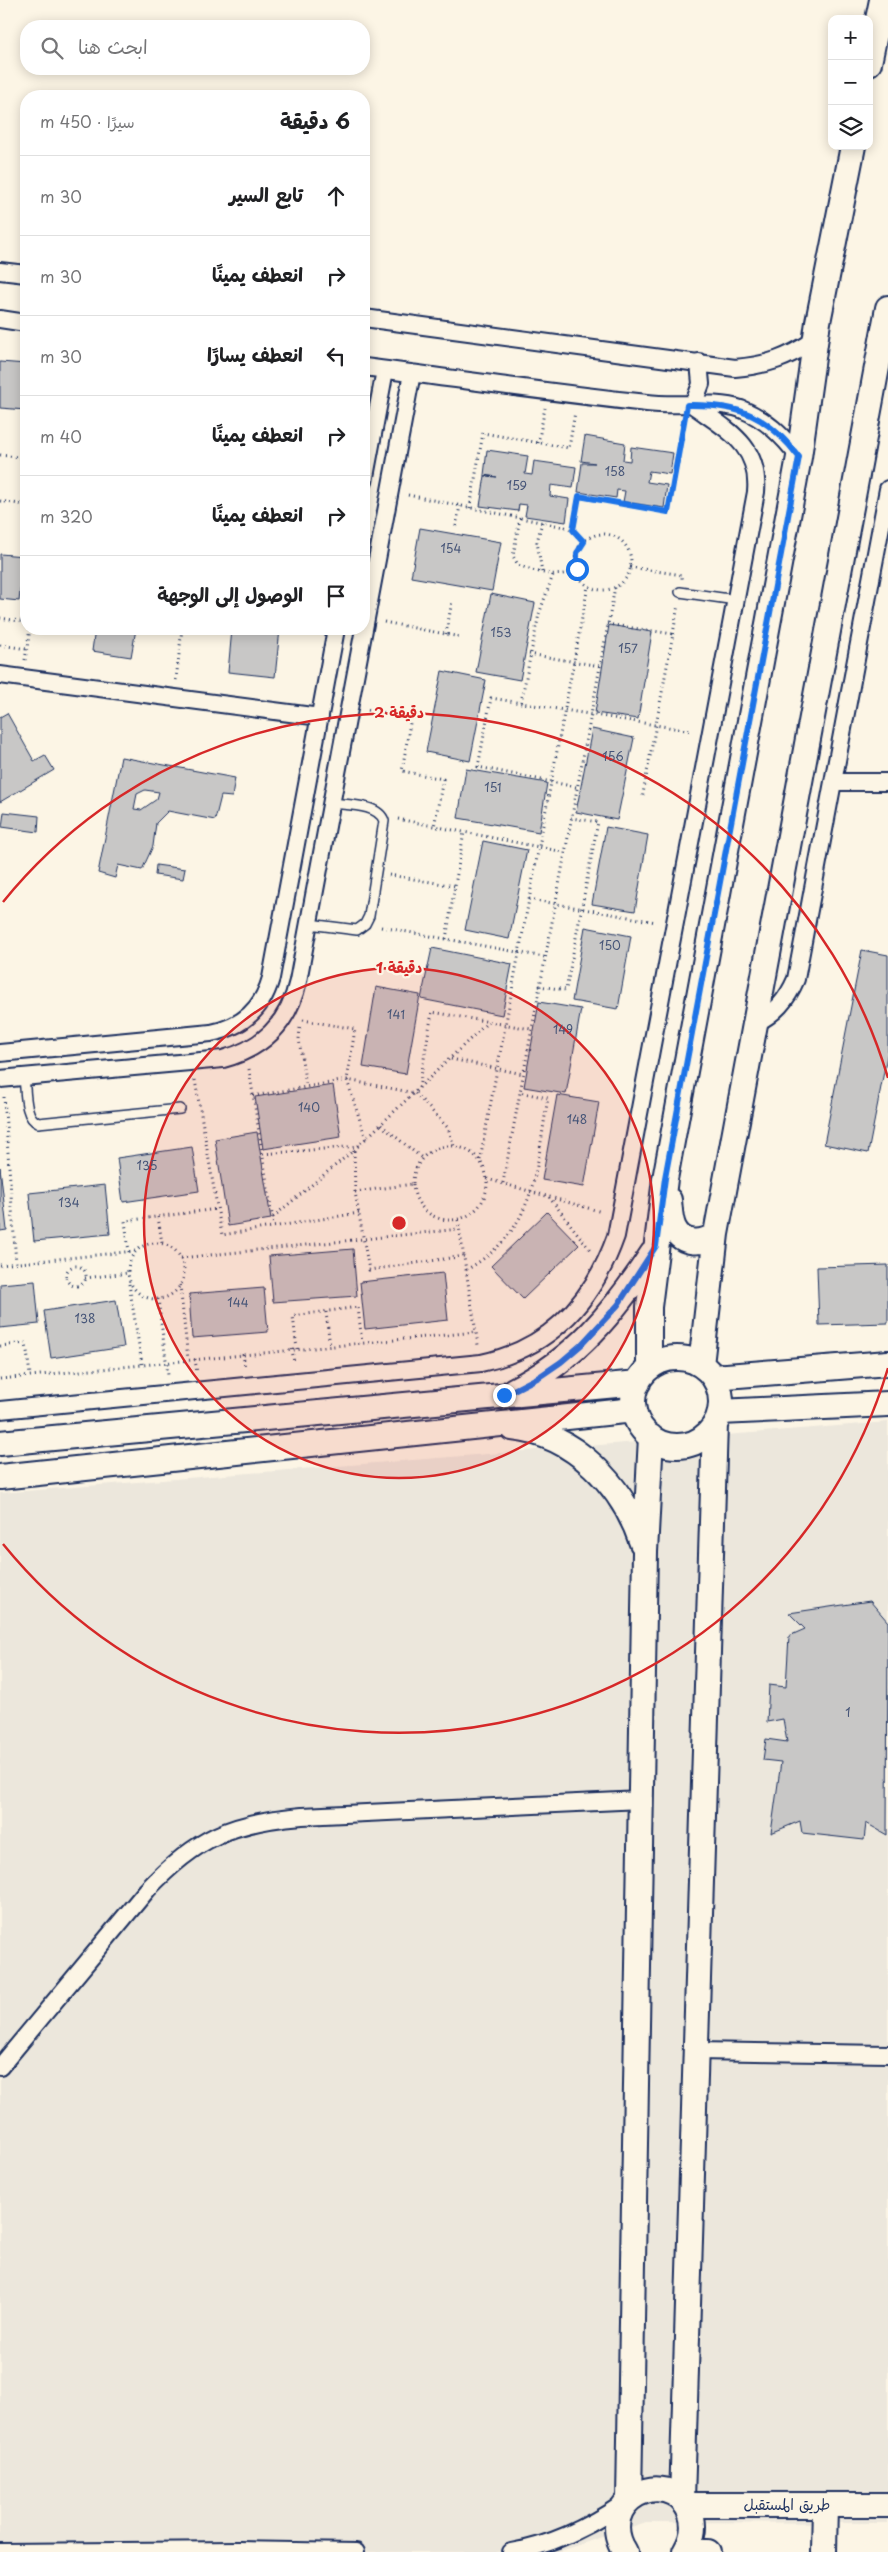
<!DOCTYPE html>
<html lang="ar">
<head>
<meta charset="utf-8">
<style>
	:root { --surface:#fff; --page:#f6f6f6; --text:#202124; --muted:#757577; --line:#e0e0e0 }
	body { margin:0; font-family:"Playpen Sans","Playpen Sans Arabic",sans-serif; background:var(--page); color:var(--text); direction:rtl }
	.controls { position:absolute; right:15px; top:15px; display:grid; overflow:hidden; border-radius:10px; box-shadow:0 2px 12px #0003 }
	.controls button { width:45px; height:45px; display:grid; place-items:center; padding:0; border:0; border-bottom:1px solid var(--line); background:var(--surface); color:var(--text); font:25px sans-serif }
	.stop { position:absolute; width:15px; height:15px; margin:-11px; border:4px solid #1a73e8; border-radius:50%; background:#fff }
	.stop.end { background:#1a73e8; border-color:#fff; box-shadow:0 1px 5px #0008 }
	.list { margin:0; padding:0; list-style:none }
	h2 { display:flex; justify-content:space-between; align-items:center; height:65px; margin:0; padding:0 20px; font-size:21px }
	h2 small { font-size:16px; font-weight:400; color:var(--muted) }
	.list li { display:grid; grid-template-columns:32px 1fr auto; gap:15px; align-items:center; box-sizing:border-box; height:80px; padding:0 20px; border-top:1px solid var(--line) }
	.list b { display:block; font-size:19px; white-space:nowrap }
	.list em { font-size:16px; font-style:normal; color:var(--muted) }
	.icon { flex:none; width:28px; height:28px; fill:none; stroke:currentColor; stroke-width:2; stroke-linecap:round; stroke-linejoin:round }
	.map { position:relative; flex:none; width:888px; height:2552px; overflow:hidden; direction:ltr }
	.search { position:absolute; background:var(--surface); box-shadow:0 2px 12px #0003; left:20px; top:20px; width:350px; height:55px; display:flex; align-items:center; gap:12px; box-sizing:border-box; padding:0 18px; border-radius:20px; color:var(--muted); font-size:19px }
	.panel { position:absolute; background:var(--surface); box-shadow:0 2px 12px #0003; left:20px; top:90px; width:350px; height:545px; border-radius:20px; direction:rtl }
	.map>svg:first-child { display:block }
</style>
</head>
<body>
<div class="map">
<svg width="888" height="2552" viewBox="0 0 888 2552">
	<rect width="100%" height="100%" fill="#fcf5e5"/>
	<filter id="ink" filterUnits="userSpaceOnUse"><feTurbulence type="fractalNoise" baseFrequency=".02" numOctaves="2"/><feDisplacementMap in="SourceGraphic" scale="10" xChannelSelector="R" yChannelSelector="G"/><feConvolveMatrix kernelMatrix="1 2 1 2 8 2 1 2 1" color-interpolation-filters="sRGB"/></filter>
	<g filter="url(#ink)">
		<path fill="#ece7dc" d="M888 1422V2523L646 2522 558 2552H0V1493Z"/>
		<path fill="#c8c7c6" stroke="#1b2f5e" fill-rule="evenodd" d="M0 362 26 364V410L0 408Z
			M585 436 625 443 623 460 630 461 631 447 673 453 670 474 649 471 647 482 667 485 664 508 623 502 625 491 617 490 616 498 578 492 582 463H595L581 461Z
			M487 450 528 456 525 474 532 475 534 461 576 467 573 488 551 485 550 496 569 499 566 522 525 516 527 505 519 504 518 511 480 506 485 476 497 477 484 475Z
			M420 528 501 542 492 591 411 577Z
			M0 554 24 556 19 601 0 599Z
			M491 594 535 603 520 680 476 672Z
			M609 625 652 632 638 719 595 713Z
			M95 629H136L131 657 92 651Z
			M232 629H280L275 677 228 672Z
			M442 671 486 680 470 761 426 752Z
			M7 713 34 761 45 755 54 770 0 802V717Z
			M592 729 634 738 617 820 576 812Z
			M121 757 235 778 232 797 221 796 215 820 168 811 156 823 153 846 142 870 118 865 115 878 98 873ZM145 790 159 792 157 799 141 810 134 809 137 794Z
			M466 769 547 783 539 832 458 818Z
			M4 812 39 816 38 832 2 827Z
			M606 827 648 835 635 911 592 904Z
			M483 841 527 850 509 939 465 930Z
			M156 865 185 869 183 879 155 875Z
			M585 927 631 936 618 1009 572 1001Z
			M432 948 512 964 502 1015 421 999Z
			M862 950 888 955V1051L868 1153 824 1144Z
			M376 987 420 995 406 1074 363 1067Z
			M539 1002 581 1009 566 1094 524 1087Z
			M333 1085 341 1137 263 1149 255 1097Z
			M557 1095 599 1102 584 1187 542 1180Z
			M257 1132 271 1219 228 1226 215 1139Z
			M192 1147 199 1191 123 1202 117 1158Z
			M0 1167 7 1230 0 1231Z
			M105 1185 110 1234 34 1241 29 1193Z
			M547 1212 579 1245 523 1299 491 1266Z
			M353 1249 357 1296 273 1302 269 1256Z
			M888 1265V1323L819 1325 817 1267Z
			M443 1273 448 1320 365 1329 360 1282Z
			M35 1281 39 1324 0 1328V1284Z
			M264 1288 268 1332 192 1338 189 1294Z
			M116 1300 124 1347 51 1358 44 1311Z
			M870 1601 888 1622 887 1835 866 1823 864 1840 802 1833 800 1821 771 1833 781 1762 763 1760 766 1739 787 1742 783 1719 767 1722 769 1685 786 1687 789 1636 805 1629 789 1613Z"/>
		<g fill="none" stroke-linecap="round" stroke-linejoin="round">
			<g stroke="#1b2f5e" stroke-width="12">
				<path id="lane" d="M680 592 736 600
					M309 924 357 930 365 924 369 916 384 821C379 804 347 805 332 803
					M24 1077C26 1091 24 1117 38 1123L180 1109"/>
			</g>
			<g stroke="#1b2f5e" stroke-width="20">
				<path id="street" d="M0 271 26 274
					M364 318 735 368C769 365 787 358 815 340
					M0 319 26 323
					M364 367C458 379 552 393 647 403 676 407 715 400 741 409 766 419 783 436 799 457
					M364 482 385 370
					M0 675 320 717
					M833 782H888
					M754 1024C775 1014 787 1000 796 979L888 489
					M0 1053 211 1033C242 1027 262 1010 271 978L336 629
					M0 1079 223 1059C264 1048 289 1022 298 981L412 373
					M0 1410 481 1363C551 1348 593 1301 616 1236L756 492C760 445 727 430 693 405L701 384 699 362
					M696 2051 888 2054
					M0 2067 147 1890C196 1838 231 1822 302 1816L641 1800
					M0 2552 239 2550 356 2552
					M511 2552C553 2545 589 2527 624 2503"/>
			</g>
			<g stroke="#1b2f5e" stroke-width="28">
				<path id="secondary" d="M869 63 882 0
					M669 1200C670 1209 670 1220 674 1228 683 1246 703 1244 716 1234
					M633 1402a44 44 0 1 1 88 0a44 44 0 1 1-88 0Z
					M701 1365 716 1234 888 308
					M649 1368V1307L665 1179 799 457 818 322 853 146
					M714 1377 888 1363
					M514 1390C576 1359 615 1311 652 1254
					M720 1412 888 1404
					M512 1428C575 1434 623 1486 642 1543
					M0 1443 638 1383
					M0 1477 634 1410
					M629 2499 645 1552 651 1437
					M682 2500 715 1424
					M686 2505H888
					M625 2552C593 2501 667 2463 690 2512 696 2526 692 2540 685 2552
					M685 2552H708
					M824 2552 825 2505"/>
			</g>
			<path stroke="#1b2f5e" stroke-width="3" stroke-dasharray="1 4" stroke-linecap="butt" d="M538 443 545 408
				M0 455 26 458
				M408 495 565 527 573 531 584 542
				M0 501 26 505
				M470 508 483 433 569 448 575 412
				M520 518 513 556 518 565C537 572 559 580 577 569
				M456 526 460 506
				M573 531 579 496 668 512 684 421
				M575 562a28 28 0 1 1 56 0a28 28 0 1 1-56 0Z
				M630 567 682 575V579
				M542 572 537 542 542 522
				M0 618 26 622
				M384 622 460 637
				M607 624 673 634 642 799
				M446 634 452 601
				M673 634 678 605
				M0 645 27 649
				M529 654 600 666
				M25 660 30 629
				M176 680 182 629
				M521 702 539 614 553 575
				M368 710 411 717 402 771 443 779 434 827
				M576 787 478 767 491 698 692 731
				M398 819 564 852
				M389 875 455 886
				M529 899 656 922
				M381 927 544 957
				M446 939 464 832
				M539 986 566 990 598 822 571 818
				M303 1020 355 1029 347 1080 366 1139
				M300 1028 299 1039 306 1087
				M451 1059 523 1074
				M249 1069 274 1227
				M195 1080 222 1235 359 1213
				M419 1088 432 1012 531 1029
				M253 1096 347 1080 415 1093 448 1128 454 1146
				M4 1097 16 1263
				M381 1125 422 1158
				M413 1183a37 37 0 1 1 74 0a37 37 0 1 1-74 0Z
				M354 1151 355 1192 369 1270 464 1256
				M263 1154 359 1146
				M480 1160 588 586
				M487 1179 602 1212
				M503 1183 615 587
				M355 1192 413 1184
				M549 1197 591 1251
				M158 1217 162 1243
				M273 1217 354 1150 488 1022
				M458 1220 478 1345
				M128 1271a28 28 0 1 1 56 0a28 28 0 1 1-56 0Z
				M129 1252 125 1221 217 1209
				M181 1258 459 1229
				M0 1265 135 1251
				M66 1276a10 10 0 1 1 20 0a10 10 0 1 1-20 0Z
				M466 1270C538 1229 535 1171 548 1098L519 1092
				M85 1278 128 1273
				M129 1284 142 1364
				M180 1285 188 1359
				M158 1299 168 1375
				M326 1312 330 1346
				M0 1346 26 1343 30 1375
				M292 1349 294 1363
				M297 1349 293 1316 358 1307 362 1343
				M243 1354 245 1368
				M195 1359 197 1373
				M0 1379 476 1332"/>
			<use href="#lane" stroke="#fcf5e5" stroke-width="9"/>
			<use href="#street" stroke="#fcf5e5" stroke-width="16"/>
			<use href="#secondary" stroke="#fcf5e5" stroke-width="24"/>
		</g>
	</g>
	<g fill="none" stroke-linecap="round" stroke-linejoin="round" filter="url(#ink)">
		<path stroke="#1a73e8" stroke-width="6" d="M504 1395 539 1377 561 1362 581 1345 618 1305 656 1246 665 1178 799 457C767 415 739 404 687 405L668 512 579 496 573 530 584 542 577 553V569"/>
	</g>
	<circle cx="399" cy="1223" r="255" fill="#d62828" fill-opacity=".12"/>
	<g fill="none" stroke="#d62828" stroke-width="2.5">
		<circle cx="399" cy="1223" r="255"/>
		<path d="M888 1368A510 510 0 0 1 3 1544M3 902A510 510 0 0 1 888 1078"/>
	</g>
	<g text-anchor="middle" stroke-width="4.5" stroke-linejoin="round" paint-order="stroke">
		<g font-size="12" fill="#465578">
			<text x="615" y="476">158</text>
			<text x="517" y="490">159</text>
			<text x="451" y="553">154</text>
			<text x="501" y="637">153</text>
			<text x="628" y="653">157</text>
			<text x="613" y="761">156</text>
			<text x="493" y="792">151</text>
			<text x="610" y="950">150</text>
			<text x="396" y="1019">141</text>
			<text x="563" y="1034">149</text>
			<text x="309" y="1112">140</text>
			<text x="577" y="1124">148</text>
			<text x="147" y="1170">135</text>
			<text x="69" y="1207">134</text>
			<text x="238" y="1307">144</text>
			<text x="85" y="1323">138</text>
			<text x="848" y="1717">1</text>
		</g>
		<g font-size="15" fill="#1b2f5e" stroke="#fcf5e5">
			<text x="787" y="2510">طريق المستقبل</text>
		</g>
	</g>
	<circle cx="399" cy="1223" r="8" fill="#d62828" stroke="#fcf5e5" stroke-width="2.5"/>
	<g font-size="15" text-anchor="middle" font-weight="bold" fill="#d62828" stroke="#fcf5e5" stroke-width="4.5" stroke-linejoin="round" paint-order="stroke">
		<text x="399" y="718">2 دقيقة</text>
		<text x="399" y="973">1 دقيقة</text>
	</g>
</svg>
<div class="controls">
<button>+</button>
<button>−</button>
<button><svg class="icon" aria-label="layers" viewBox="0 0 24 24"><path d="M12 4l9 5-9 5-9-5zM3 14l9 5 9-5"/></svg></button>
</div>
<div class="stop" style="left:577px;top:569px"></div>
<div class="stop end" style="left:504px;top:1395px"></div>
<div class="search"><svg class="icon" aria-label="search" viewBox="0 0 24 24"><circle cx="10" cy="10" r="6"/><path d="M15 15l6 6"/></svg>ابحث هنا</div>
<section class="panel">
<h2>6 دقيقة<small>سيرًا · 450 m</small></h2>
<ul class="list">
<li><svg class="icon" aria-label="ahead" viewBox="0 0 24 24"><path d="M12 20V5M6 11l6-6 6 6"/></svg><div><b>تابع السير</b></div><em>30 m</em></li>
<li><svg class="icon" aria-label="right" viewBox="0 0 24 24"><path d="M7 20v-9h11M14 6l5 5-5 5"/></svg><div><b>انعطف يمينًا</b></div><em>30 m</em></li>
<li><svg class="icon" aria-label="left" viewBox="0 0 24 24"><path d="M17 20v-9H6M10 6l-5 5 5 5"/></svg><div><b>انعطف يسارًا</b></div><em>30 m</em></li>
<li><svg class="icon" aria-label="right" viewBox="0 0 24 24"><path d="M7 20v-9h11M14 6l5 5-5 5"/></svg><div><b>انعطف يمينًا</b></div><em>40 m</em></li>
<li><svg class="icon" aria-label="right" viewBox="0 0 24 24"><path d="M7 20v-9h11M14 6l5 5-5 5"/></svg><div><b>انعطف يمينًا</b></div><em>320 m</em></li>
<li><svg class="icon" aria-label="arrive" viewBox="0 0 24 24"><path d="M6 21V4h12l-3 4 3 4H6"/></svg><div><b>الوصول إلى الوجهة</b></div></li>
</ul>
</section>
</div>
</body>
</html>
